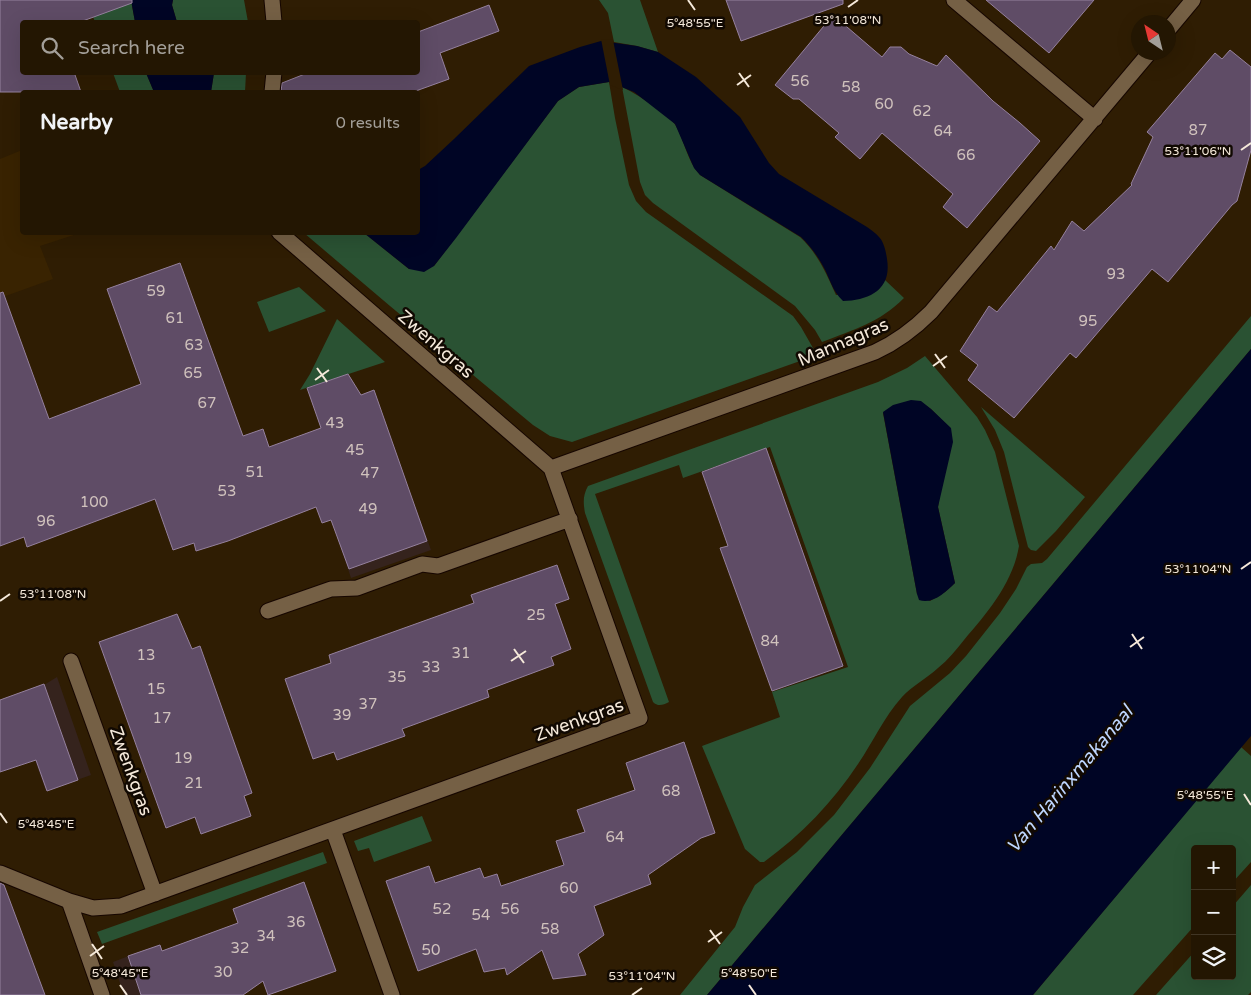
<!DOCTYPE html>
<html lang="en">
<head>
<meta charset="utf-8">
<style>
	:root { --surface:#231602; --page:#2f2311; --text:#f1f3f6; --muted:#a39f99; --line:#403524 }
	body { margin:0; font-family:"Varela Round",sans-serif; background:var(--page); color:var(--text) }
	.controls { position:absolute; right:15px; bottom:15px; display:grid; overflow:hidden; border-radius:5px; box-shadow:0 5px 20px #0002 }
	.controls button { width:45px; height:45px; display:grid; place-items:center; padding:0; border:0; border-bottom:1px solid var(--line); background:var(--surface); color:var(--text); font:25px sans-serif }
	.compass { position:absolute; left:1131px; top:15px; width:45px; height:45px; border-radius:50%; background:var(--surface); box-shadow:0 5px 20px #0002; rotate:325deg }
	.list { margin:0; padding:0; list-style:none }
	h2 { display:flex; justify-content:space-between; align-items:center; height:65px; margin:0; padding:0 20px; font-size:21px }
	h2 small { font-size:16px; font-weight:400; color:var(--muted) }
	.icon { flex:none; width:28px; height:28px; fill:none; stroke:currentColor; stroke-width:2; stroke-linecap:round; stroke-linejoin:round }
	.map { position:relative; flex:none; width:1251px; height:995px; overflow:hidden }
	.search { position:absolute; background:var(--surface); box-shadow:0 5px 20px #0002; left:20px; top:20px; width:400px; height:55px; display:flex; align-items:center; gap:12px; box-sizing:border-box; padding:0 18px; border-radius:5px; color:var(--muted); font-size:19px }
	.panel { position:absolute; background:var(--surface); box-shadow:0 5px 20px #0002; left:20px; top:90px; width:400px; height:145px; border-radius:5px }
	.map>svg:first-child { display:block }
</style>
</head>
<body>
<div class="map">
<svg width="1251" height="995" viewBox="0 0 1251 995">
	<rect width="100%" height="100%" fill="#2f1d03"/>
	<path fill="#392301" d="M22 150V232L80 233 40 246 53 279 0 298V159Z"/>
	<path fill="#35231d" d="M416 508 431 550 351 578 337 536Z
		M57 677 91 775 46 791 12 696 44 685Z
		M160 944 178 995H124L113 962Z"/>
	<path fill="#2a5233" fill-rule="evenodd" d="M87 0H131L135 22H95Z
		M173 0H244L248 22H177L172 5Z
		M599 0H640L658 52 637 46 614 42 608 13Z
		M113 73H146L154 92H120Z
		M214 73H246L245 92H211Z
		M609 82 615 118 629 185 636 201 646 212 793 316 801 327 817 355 572 442 550 436 533 425 390 306 304 233H364L409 269 434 266 558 101 579 87Z
		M622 87C634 92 670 115 676 126 685 142 687 161 700 175L800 237C818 254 826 273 836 295L878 290 885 280 904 298C879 323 855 329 822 342L815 330 795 306 653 203 645 195 640 182Z
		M299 287 326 311 269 332 257 302Z
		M1251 316V349L707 995H680L735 927 743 907 755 885 797 852 834 815 870 768 910 706 950 673 966 656 1000 613 1016 589 1027 567 1031 564 1042 563 1047 559Z
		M337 319 385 362 300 390 310 374Z
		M925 356 977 417 985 430 995 452 1019 546C1013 583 987 613 964 640 956 650 948 660 938 668 927 678 912 686 902 697 884 717 873 742 858 764 833 802 801 835 764 862H760L745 849 702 746 780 717 772 692 848 667 770 447 683 478 679 465 595 494 669 702C663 705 658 707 653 702L585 513C583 502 583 495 588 486L878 382 907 368ZM921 402 931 409 950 428 938 507 955 583 945 592 930 601 917 594 883 413Z
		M981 407 1085 497 1056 531 1036 551 1031 550 1028 547 1004 452 995 430Z
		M1241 747 1251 756V862L1232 883V849H1195V925L1133 995H1033Z
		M422 816 432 841 374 862 369 848 358 851 354 841Z
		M323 852 327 863 102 944 97 932Z
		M1251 885V992L1248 995H1156L1195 951V976H1232V907Z"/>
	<path fill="#000525" d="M131 0H173L172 5 177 22H135Z
		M601 41 637 46 658 52 696 77 740 117 769 163 779 174 867 227C871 230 876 233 879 237 884 242 886 252 887 259 892 290 869 300 843 301 832 291 830 278 823 266 817 255 810 246 801 237L700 175 694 168 675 124 634 92 609 82 579 87 558 101 456 238 434 266 424 272 409 269 364 233 418 232V170L425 166 454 139 529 66 580 47Z
		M146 73H214L211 92H154Z
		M1251 349V736L1033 995H707Z
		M911 400 921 401 931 409 951 428 953 442 938 507 955 583C946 592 932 605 919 600L917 594 883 412 893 405Z"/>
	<path fill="#2f1d03" d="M601 39 613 40 623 90 610 85Z"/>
	<path fill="#5f4c66" stroke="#95819e" d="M0 0H132V3L80 22H22V72H74L81 92H0Z
		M726 0H843V4L741 41Z
		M986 0H1094L1049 53Z
		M489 5 499 31 440 53 449 79 413 92H281L282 83 310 72H418V32Z
		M833 15 882 57 890 47H901L909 54 937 66 946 55 993 101 1020 123 1040 141 967 228 943 207 953 194 882 133 860 159 835 137 839 133 799 99H793L775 85Z
		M1230 50 1251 67V150L1237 201 1232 205 1168 282 1152 269 1076 358 1070 353 1014 418 968 380 978 365 960 351 989 306 997 312 1051 246 1054 250 1072 221 1084 231 1132 185 1131 184 1153 137 1147 132 1215 53 1222 59Z
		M180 263 243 436 263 429 269 447 321 428 307 388 348 374 361 395 374 390 427 541 349 569 331 520 322 523 316 507 228 541 196 551 194 543 173 550 155 499 27 547 24 537 0 546V293L3 292 49 419 141 384 107 289Z
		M766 448 843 666 772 691 720 548 728 546 702 472Z
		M557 565 569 599 555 604 571 649 551 657 554 665 487 690 489 697 402 729 405 736 337 760 334 752 313 759 285 679 331 663 329 655 474 603 471 595Z
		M177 614 192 649 200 646 252 793 244 796 251 816 201 834 195 817 166 828 99 642Z
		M44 684 78 780 47 791 36 760 0 772V700Z
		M684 742 715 833 701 838 648 875 651 884 594 906 604 935 578 954 586 975 553 979 542 950 507 975 505 968 484 972 476 949 418 971 386 881 429 866 435 883 480 868 484 878 497 874 501 886 564 865 556 841 585 832 577 810 635 790 626 763Z
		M304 882 336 971 268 995 263 981 243 995H141L128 956 160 945 162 951 238 923 233 909Z
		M0 883 4 885 45 995H0Z"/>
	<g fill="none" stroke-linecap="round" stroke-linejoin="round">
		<g stroke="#160600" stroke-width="17">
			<path id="street" d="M272 0 274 22
				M954 0 1095 119
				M1168 30 1193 0
				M272 92 274 72
				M551 468 875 352C897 342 914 329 931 312L1150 52
				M268 611 331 589 357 588 422 564 438 566 570 519
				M71 661 155 894
				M333 830 392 995
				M0 873 69 901 93 908 121 906 640 718 551 468 279 232
				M69 901 102 995"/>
		</g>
		<use href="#street" stroke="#756045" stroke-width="15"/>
	</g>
	<path fill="none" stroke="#f5e9da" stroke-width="2" d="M688 0 695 10M848 7 858 0M739 73 749 87M737 85 751 75M1241 150 1251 143M935 354 945 368M933 366 947 356M317 368 327 382M315 380 329 370M1241 569 1251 562M0 601 10 594M1132 634 1142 649M1130 647 1144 637M514 649 524 663M511 661 526 651M1244 794 1251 805M0 813 7 823M710 930 720 944M708 942 722 932M92 944 102 959M90 956 104 946M120 985 127 995M749 985 756 995M632 995 642 988"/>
	<g text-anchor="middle" stroke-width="5" stroke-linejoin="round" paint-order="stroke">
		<g font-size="15" fill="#d0c2bd">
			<text x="800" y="86">56</text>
			<text x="851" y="92">58</text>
			<text x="884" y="109">60</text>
			<text x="922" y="116">62</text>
			<text x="1198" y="135">87</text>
			<text x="943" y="136">64</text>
			<text x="966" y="160">66</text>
			<text x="1116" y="279">93</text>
			<text x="156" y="296">59</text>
			<text x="175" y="323">61</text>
			<text x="1088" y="326">95</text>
			<text x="194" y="350">63</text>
			<text x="193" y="378">65</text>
			<text x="207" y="408">67</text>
			<text x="335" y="428">43</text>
			<text x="355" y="455">45</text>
			<text x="255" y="477">51</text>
			<text x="370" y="478">47</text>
			<text x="227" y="496">53</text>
			<text x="94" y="507">100</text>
			<text x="368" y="514">49</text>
			<text x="46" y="526">96</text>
			<text x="536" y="620">25</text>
			<text x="770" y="646">84</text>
			<text x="461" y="658">31</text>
			<text x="146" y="660">13</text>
			<text x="431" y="672">33</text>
			<text x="397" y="682">35</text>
			<text x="156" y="694">15</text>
			<text x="368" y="709">37</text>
			<text x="342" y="720">39</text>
			<text x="162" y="723">17</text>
			<text x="183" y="763">19</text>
			<text x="194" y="788">21</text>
			<text x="671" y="796">68</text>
			<text x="615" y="842">64</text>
			<text x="569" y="893">60</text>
			<text x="442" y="914">52</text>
			<text x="510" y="914">56</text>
			<text x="481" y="920">54</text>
			<text x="296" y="927">36</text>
			<text x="550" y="934">58</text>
			<text x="266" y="941">34</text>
			<text x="240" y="953">32</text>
			<text x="431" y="955">50</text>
			<text x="223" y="977">30</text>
		</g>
		<g font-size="18" fill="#f5e9da" stroke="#110902">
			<text transform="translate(843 342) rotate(-23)" y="6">Mannagras</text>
			<text transform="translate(436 344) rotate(41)" y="6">Zwenkgras</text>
			<text transform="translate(579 720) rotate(-20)" y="6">Zwenkgras</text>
			<text transform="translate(131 771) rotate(70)" y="6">Zwenkgras</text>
		</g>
		<g font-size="19" font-style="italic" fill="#bed6fe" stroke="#110902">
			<text transform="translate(1069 779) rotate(-50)" y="7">Van Harinxmakanaal</text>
		</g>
	</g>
	<g font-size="12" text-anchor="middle" fill="#f5e9da" stroke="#110902" stroke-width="5" stroke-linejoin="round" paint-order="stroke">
		<text x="848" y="24">53°11'08"N</text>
		<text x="695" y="27">5°48'55"E</text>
		<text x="1198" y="155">53°11'06"N</text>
		<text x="1198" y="573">53°11'04"N</text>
		<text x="53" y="598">53°11'08"N</text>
		<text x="1205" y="799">5°48'55"E</text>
		<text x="46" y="828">5°48'45"E</text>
		<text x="120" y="977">5°48'45"E</text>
		<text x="749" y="977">5°48'50"E</text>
		<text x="642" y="980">53°11'04"N</text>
	</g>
</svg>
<div class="controls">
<button>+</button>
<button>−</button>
<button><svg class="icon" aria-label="layers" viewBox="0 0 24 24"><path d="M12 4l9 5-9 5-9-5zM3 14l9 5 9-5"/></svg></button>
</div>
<svg class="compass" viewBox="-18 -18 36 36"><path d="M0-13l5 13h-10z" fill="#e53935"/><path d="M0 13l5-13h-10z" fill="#a39f99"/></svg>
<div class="search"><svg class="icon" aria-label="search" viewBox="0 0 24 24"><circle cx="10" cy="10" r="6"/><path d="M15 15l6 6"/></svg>Search here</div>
<section class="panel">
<h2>Nearby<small>0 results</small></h2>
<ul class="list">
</ul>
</section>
</div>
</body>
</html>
